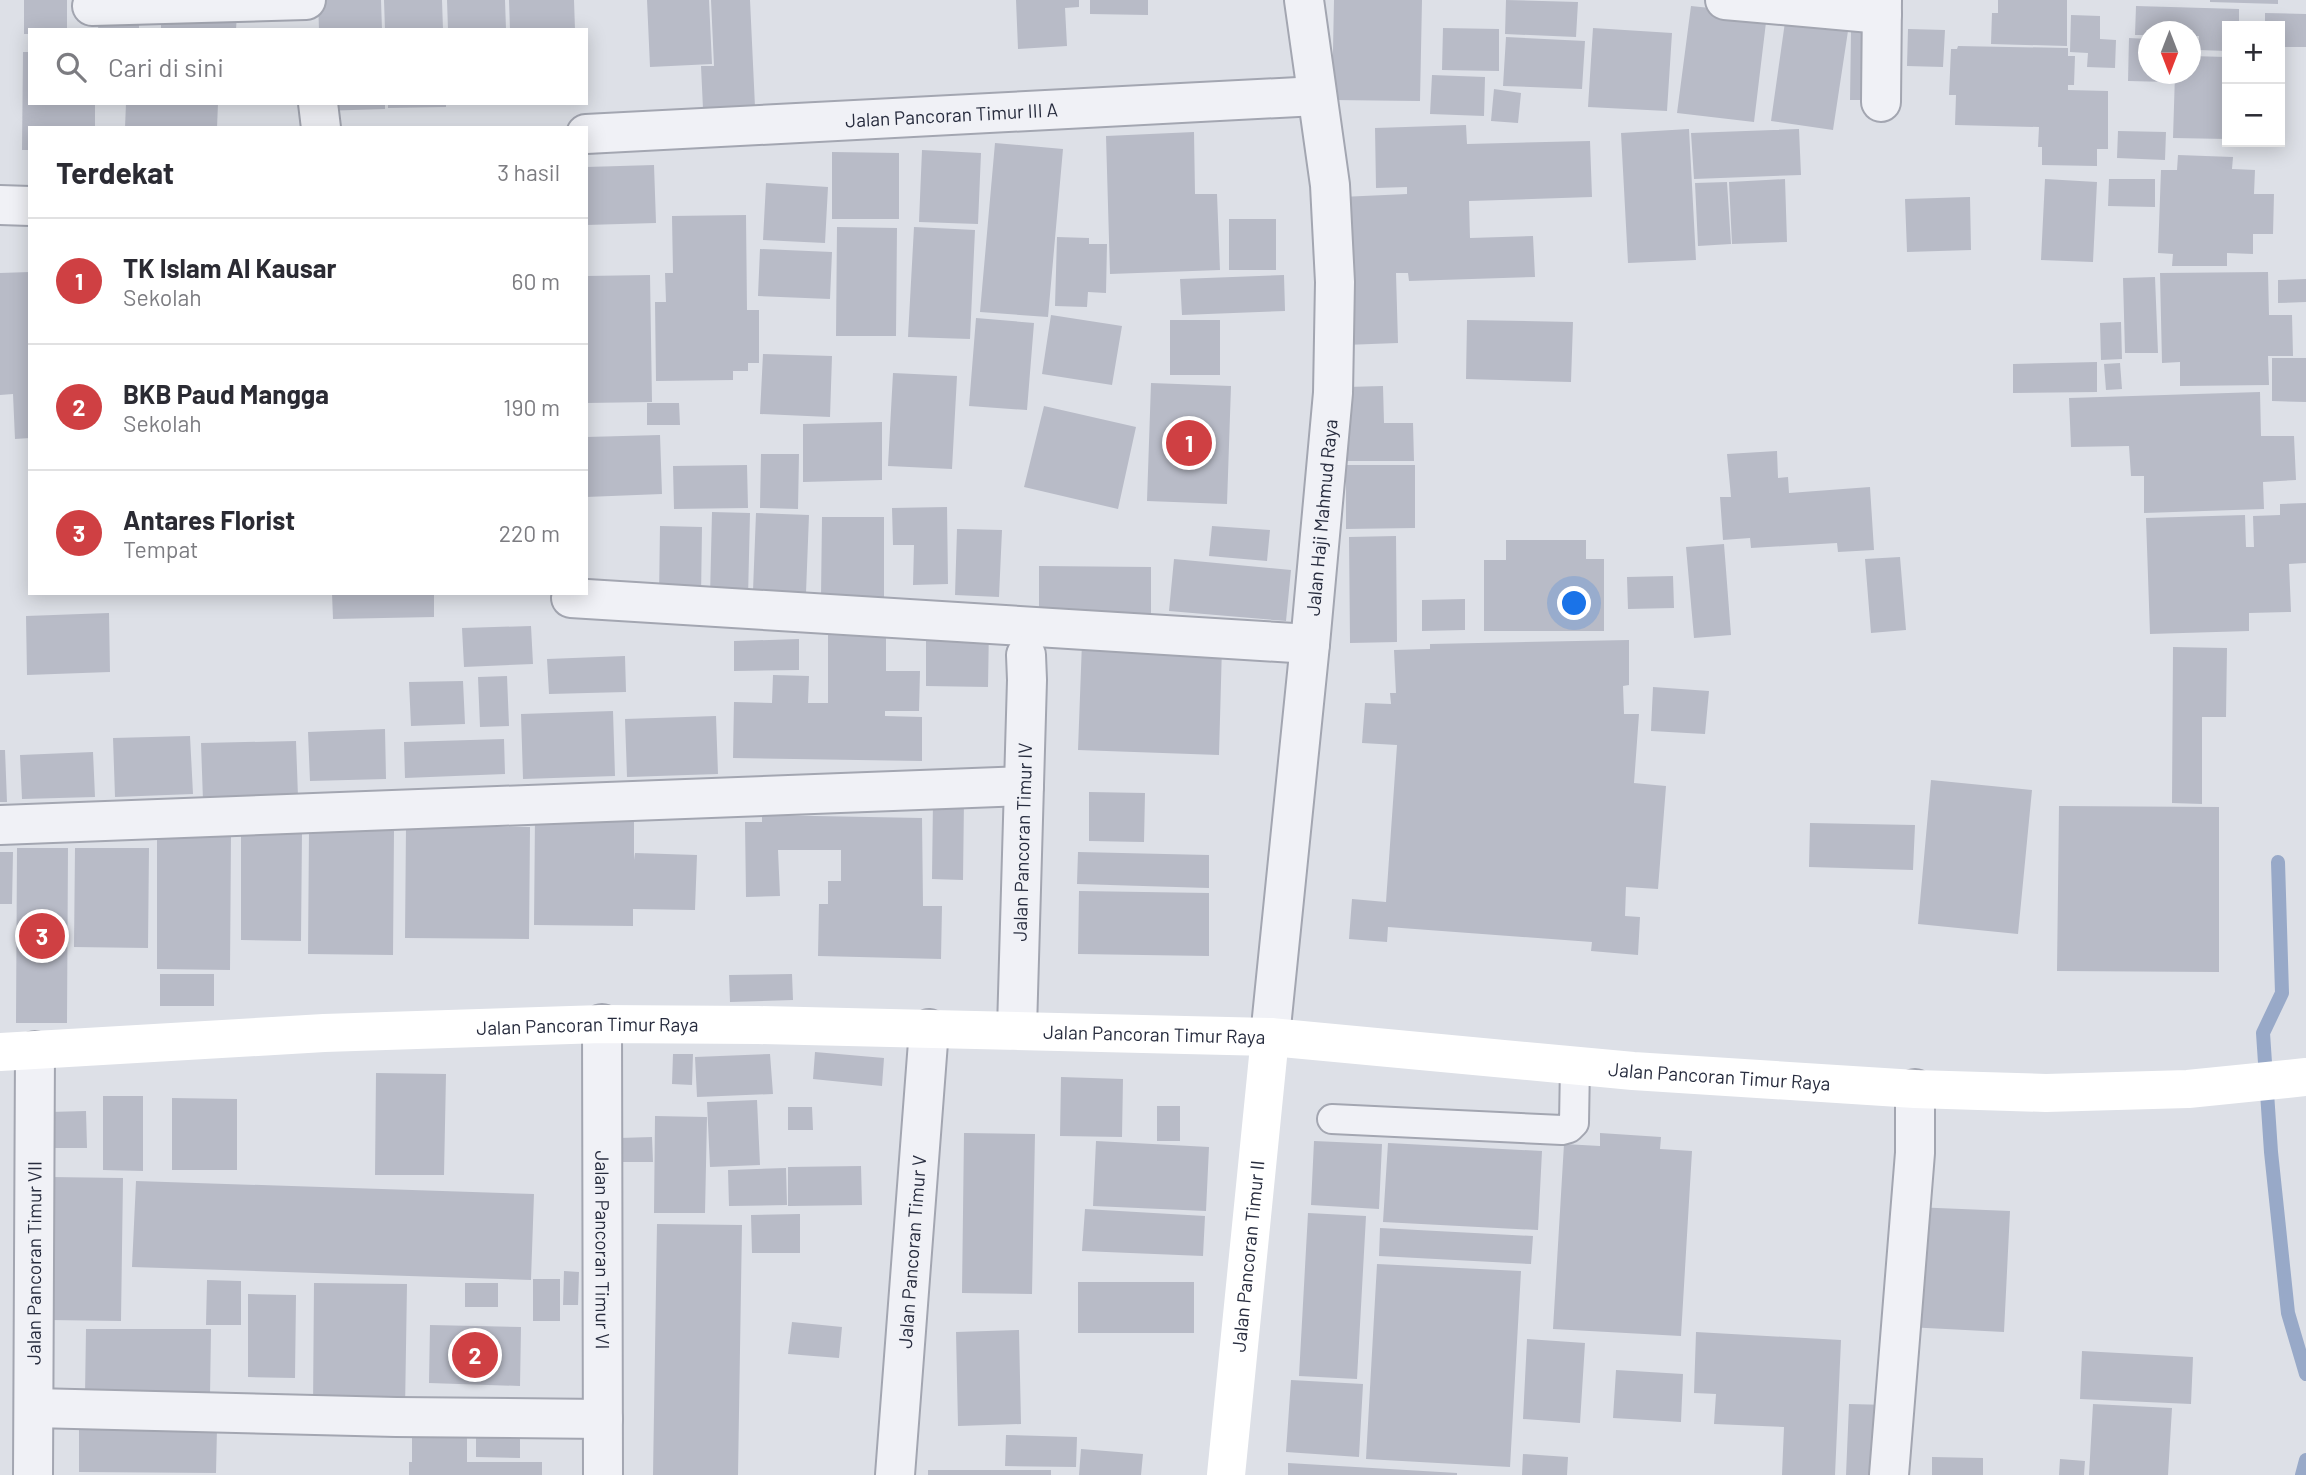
<!DOCTYPE html>
<html lang="id">
<head>
<meta charset="utf-8">
<style>
	:root { --surface:#fff; --page:#f7f7f7; --text:#2b2b33; --muted:#7c7c81; --line:#e1e1e2; --accent:#cf4043 }
	body { margin:0; font-family:Barlow,sans-serif; background:var(--page); color:var(--text) }
	.controls { position:absolute; right:21px; top:21px; display:grid; overflow:hidden; border-radius:0px; box-shadow:0 4px 18px #0003 }
	.controls button { width:63px; height:63px; display:grid; place-items:center; padding:0; border:0; border-bottom:2px solid var(--line); background:var(--surface); color:var(--text); font:35px sans-serif }
	.compass { position:absolute; left:2138px; top:21px; width:63px; height:63px; border-radius:50%; background:var(--surface); box-shadow:0 4px 18px #0003; rotate:180deg }
	.you { position:absolute; left:1575px; top:604px; width:24px; height:24px; margin:-18px; border:5px solid #fff; border-radius:50%; background:#1a73e8; box-shadow:0 0 0 10px #1a73e833 }
	.badge { display:grid; place-items:center; width:46px; height:46px; border-radius:50%; background:var(--accent); color:#fff; font-size:23px; font-weight:700 }
	.pin { position:absolute; translate:-50% -50%; border:4px solid #fff; box-shadow:0 2px 7px #0006 }
	.list { margin:0; padding:0; list-style:none }
	h2 { display:flex; justify-content:space-between; align-items:center; height:91px; margin:0; padding:0 28px; font-size:30px }
	h2 small { font-size:23px; font-weight:400; color:var(--muted) }
	.list li { display:grid; grid-template-columns:46px 1fr auto; gap:21px; align-items:center; box-sizing:border-box; height:126px; padding:0 28px; border-top:2px solid var(--line) }
	.list b { display:block; font-size:26px; white-space:nowrap }
	.list p { margin:0; font-size:23px; white-space:nowrap; color:var(--muted) }
	.list em { font-size:23px; font-style:normal; color:var(--muted) }
	.icon { flex:none; width:38px; height:38px; fill:none; stroke:currentColor; stroke-width:2; stroke-linecap:round; stroke-linejoin:round }
	.map { position:relative; flex:none; width:2306px; height:1475px; overflow:hidden }
	.search { position:absolute; background:var(--surface); box-shadow:0 4px 18px #0003; left:28px; top:28px; width:560px; height:77px; display:flex; align-items:center; gap:18px; box-sizing:border-box; padding:0 24px; border-radius:0px; color:var(--muted); font-size:26px }
	.panel { position:absolute; background:var(--surface); box-shadow:0 4px 18px #0003; left:28px; top:126px; width:560px; height:469px; border-radius:0px }
	.map>svg:first-child { display:block }
</style>
</head>
<body>
<div class="map">
<svg width="2306" height="1475" viewBox="0 0 2306 1475">
	<rect width="100%" height="100%" fill="#dde0e7"/>
	<g fill="none" stroke-linecap="round" stroke-linejoin="round">
		<path stroke="#98a9c8" stroke-width="14" d="M2278 862 2282 993 2263 1033 2271 1152 2288 1313 2306 1374
			M2302 1475 2306 1460"/>
	</g>
	<path fill="#b8bbc7" d="M24 0H67V30H30V34H24Z
		M318 0H381L382 30H319Z
		M384 0H442L443 30H385Z
		M447 0H505L506 30H448Z
		M509 0H574L575 30H510Z
		M647 0H709L712 64 650 67Z
		M711 0H750L755 107 703 109 701 66H714Z
		M1016 0H1079V7L1065 8 1067 46 1018 49Z
		M1090 0H1148V15L1090 14Z
		M1334 0H1422L1420 101 1332 100Z
		M1506 0 1578 2 1576 37 1505 34Z
		M1998 0H2067V46L1991 44 1992 13H1998Z
		M2210 0H2278V4L2210 2Z
		M1691 6 1767 14 1754 122 1677 113Z
		M2136 6 2239 9V26H2227V51L2198 50 2199 36H2190V32H2148V35H2135Z
		M99 12 139 13V30H98Z
		M161 13H237L236 30H161Z
		M2265 13 2306 14V47H2280V26H2265Z
		M2071 15 2100 16V39L2116 40 2115 68 2087 67 2088 53 2070 52Z
		M1785 22 1848 31 1833 130 1771 121Z
		M1443 28 1499 29V71L1442 70Z
		M1593 28 1672 33 1667 111 1588 107Z
		M1908 29 1945 30 1943 67 1907 66Z
		M1851 31H1877L1876 100H1850Z
		M1506 37 1585 41 1582 89 1503 86Z
		M2129 38 2148 39V74H2171L2170 82 2128 81Z
		M1958 46 2068 48V56H2075L2074 85H2068V90L2108 91V149H2097V166L2042 165V147H2038L2039 127 1955 125 1956 95H1949L1951 49H1957Z
		M23 52H30V103H95V128H30V150H22Z
		M2190 56 2227 57V139L2173 138 2175 74H2190Z
		M1432 75 1485 77 1484 116 1430 114Z
		M1494 89 1521 93 1518 123 1491 121Z
		M126 103H218L217 128H125Z
		M321 103H385V109L321 111Z
		M388 103H446V107L388 108Z
		M1466 125 1467 144 1590 141 1592 197 1469 201 1470 238 1533 236 1535 277 1409 281 1408 273H1396L1398 343 1345 345 1341 197 1407 194V187L1376 188 1375 128Z
		M1689 129 1696 260 1628 263 1621 133Z
		M1799 129 1801 175 1694 179 1691 133Z
		M2118 131 2166 132 2165 160 2117 158Z
		M1194 132 1195 194H1217L1220 270 1110 274 1106 136Z
		M995 143 1063 149 1048 317 980 312Z
		M922 150 981 153 978 224 919 222Z
		M832 152 899 153V219H832Z
		M2178 155 2233 157 2232 169 2255 170 2254 194H2274L2273 234H2253V254L2227 253V266H2172L2173 254 2158 253 2161 170H2177Z
		M654 165 656 223 586 225V167Z
		M1785 179 1787 242 1732 244 1729 182Z
		M2045 179 2097 182 2093 262 2041 260Z
		M2109 179H2155V207L2108 206Z
		M1727 182 1731 244 1698 246 1695 183Z
		M766 183 828 187 825 243 763 240Z
		M1970 197 1971 250 1907 252 1905 199Z
		M746 215 747 310H759V363H748V371H733V380L656 381 655 302H666L665 273H673L672 216Z
		M1229 219H1276V270H1229Z
		M837 227 897 228 896 336H836Z
		M914 227 975 230 970 339 908 337Z
		M1057 237 1089 238V244H1107L1106 293 1088 292 1087 307 1055 306Z
		M760 249 832 252 830 299 758 296Z
		M30 272V438L15 439 13 394 0 395V273Z
		M2268 272 2269 315H2292L2293 356H2268L2269 385 2180 386V362L2162 363 2160 273Z
		M650 275 652 402 586 403V276Z
		M1284 275 1285 311 1182 315 1180 279Z
		M2155 277 2158 353H2125L2123 278Z
		M2306 279V302L2278 303V280Z
		M1051 315 1122 326 1112 385 1042 374Z
		M976 318 1034 323 1027 410 969 406Z
		M1170 320H1220V375H1170Z
		M1467 320 1573 322 1571 382 1466 379Z
		M2121 322 2122 359 2101 360 2100 323Z
		M763 354 832 356 830 417 760 414Z
		M2272 358H2306V402L2272 401Z
		M2097 362V392L2013 393V364Z
		M2120 363 2122 389 2106 390 2104 364Z
		M893 373 957 376 952 469 888 466Z
		M1151 383 1231 386 1227 504 1147 501Z
		M1383 386 1384 423H1413L1414 461H1341L1347 387Z
		M2260 392 2261 436H2294L2296 480 2263 482 2264 509 2144 513V476H2131L2129 446 2071 447 2069 398Z
		M647 403H679L680 425H647Z
		M1044 406 1136 427 1118 509 1024 487Z
		M882 422V480L803 482V424Z
		M660 435 662 494 586 497V437Z
		M1777 451 1778 478 1788 477 1789 493 1870 487 1874 550 1838 552 1837 543 1751 548 1750 538 1723 540 1720 497H1731L1727 454Z
		M761 454H799L798 509 760 508Z
		M747 465 748 508 674 509 673 466Z
		M1346 465H1415V528L1346 529Z
		M2306 503V563L2289 564 2291 612 2249 613V631L2150 634 2146 518 2245 515 2246 547H2254L2253 516 2280 515V504Z
		M947 507 948 584 913 585 914 545H893L892 508Z
		M712 512 750 513 748 598 710 597Z
		M756 513 809 515 806 593 753 591Z
		M822 517H884V598L821 597Z
		M660 526 702 527 701 598H659Z
		M1212 526 1270 530 1267 561 1209 556Z
		M957 529 1002 530 999 597 955 595Z
		M1396 536 1397 642 1350 643 1349 537Z
		M1506 540H1586V559H1604V631H1484V560H1506Z
		M1724 544 1731 635 1694 638 1686 547Z
		M1900 557 1906 630 1871 633 1865 559Z
		M1174 559 1291 570 1286 621 1169 611Z
		M1039 566 1151 567V616L1039 615Z
		M1673 576 1674 608 1628 609 1627 577Z
		M332 593H434V617L333 619Z
		M1465 599V630L1422 631V600Z
		M109 613 110 672 27 675 26 616Z
		M926 625 989 626 988 687 926 686Z
		M531 626 533 664 464 667 462 628Z
		M828 635 886 636V671H920L919 711H885V716L922 717V761L733 758 734 702 772 703 773 675 809 676 808 703H828Z
		M799 639V670L734 671V641Z
		M1629 640V685L1623 686 1624 714H1639L1634 783 1666 786 1658 889 1626 887 1625 916 1640 917 1638 955 1591 951 1592 942 1388 927 1387 942 1349 939 1352 899 1386 902 1397 745 1362 743 1365 703 1391 704 1390 693H1396L1394 650 1430 649V644Z
		M1082 642 1222 646 1219 755 1078 750Z
		M2173 647 2227 648 2226 717H2202V804L2172 803Z
		M625 656 626 692 549 694 547 659Z
		M507 676 509 726 480 727 478 677Z
		M463 681 465 724 411 726 409 682Z
		M1653 687 1709 691 1705 734 1651 731Z
		M613 711 615 776 523 779 521 714Z
		M716 716 718 774 627 777 625 719Z
		M385 729 386 779 310 781 308 732Z
		M190 736 193 794 115 797 113 738Z
		M504 739 505 774 405 778 404 742Z
		M296 741 298 797 203 801 201 743Z
		M0 750H5L7 802H0Z
		M93 752 95 797 22 799 20 755Z
		M1931 780 2032 790 2018 934 1918 924Z
		M1089 792 1145 793 1144 842 1089 841Z
		M933 800H964L963 880 932 879Z
		M2059 806 2219 807V972L2057 971Z
		M762 815 922 818 923 906H942L941 959 818 956 819 904H828V881H841V850H778L780 896 746 897 745 822H762Z
		M535 816 634 817V860L635 853 697 855 695 910 633 909V926L534 925Z
		M1810 823 1915 825 1913 870 1809 867Z
		M406 826 530 827 529 939 405 938Z
		M241 830H302L301 941 241 940Z
		M309 830 394 831 393 955 308 954Z
		M157 833H231L230 970 157 969Z
		M17 848H68L67 1023H16Z
		M75 848H149L148 948 74 947Z
		M0 852H13L12 904H0Z
		M1078 852 1209 855V888L1077 884Z
		M1079 891 1209 893V956L1078 954Z
		M160 974H214V1006H160Z
		M792 974 793 1000 730 1002 729 975Z
		M815 1052 884 1058 882 1086 813 1079Z
		M673 1054H693L692 1085 672 1084Z
		M770 1054 773 1094 697 1097 695 1057Z
		M376 1073 446 1074 444 1175H375Z
		M1061 1077 1123 1079 1122 1137 1060 1136Z
		M103 1096H143V1171L103 1170Z
		M172 1098 237 1099V1170H172Z
		M757 1100 760 1165 710 1167 707 1102Z
		M1157 1106H1180V1141H1157Z
		M788 1107H812L813 1130H788Z
		M86 1111 87 1148H51L49 1112Z
		M655 1116 707 1117 705 1213H654Z
		M964 1133 1035 1134 1032 1294 962 1293Z
		M1600 1133 1661 1137 1660 1149 1692 1151 1681 1336 1553 1329 1564 1144 1600 1146Z
		M652 1137 653 1162H620L619 1138Z
		M1096 1141 1209 1147 1206 1211 1093 1206Z
		M1314 1141 1382 1144 1379 1209 1311 1205Z
		M1388 1143 1542 1151 1538 1230 1383 1222Z
		M861 1166 862 1205 788 1206V1167Z
		M786 1168 787 1205 729 1206 728 1170Z
		M51 1177 123 1178 121 1321 50 1320Z
		M136 1181 534 1194 531 1280 132 1267Z
		M1913 1207 2010 1211 2004 1332 1907 1327Z
		M1085 1209 1205 1216 1203 1256 1082 1251Z
		M1308 1213 1366 1216 1357 1379 1299 1376Z
		M800 1214V1253H752L751 1215Z
		M657 1224 742 1225 738 1475H653Z
		M1380 1228 1533 1236 1531 1264 1379 1256Z
		M1377 1264 1521 1271 1510 1467 1366 1459Z
		M564 1271 579 1272 578 1305H563Z
		M533 1279H560V1321H533Z
		M207 1280 241 1281V1325H206Z
		M1078 1282H1194V1333H1078Z
		M314 1283 407 1284 405 1410 313 1409Z
		M465 1283H498V1307H465Z
		M248 1294 296 1295 295 1378 248 1377Z
		M792 1322 842 1327 839 1358 788 1354Z
		M430 1325 521 1327 520 1386 429 1383Z
		M86 1329H211L210 1396 85 1395Z
		M1019 1330 1021 1424 958 1426 956 1332Z
		M1696 1332 1841 1340 1835 1475H1782L1784 1427 1714 1424 1716 1394 1694 1393Z
		M1527 1339 1585 1343 1580 1423 1523 1419Z
		M2082 1351 2193 1357 2191 1404 2080 1399Z
		M1616 1370 1683 1374 1681 1422 1613 1418Z
		M1291 1380 1363 1384 1359 1457 1286 1452Z
		M1849 1404 1889 1405 1886 1475H1846Z
		M2093 1404 2172 1408 2168 1475H2089Z
		M79 1426 217 1428 216 1473 79 1472Z
		M412 1427H467V1462H542V1475H409V1462H412Z
		M476 1435H520V1458L476 1457Z
		M1006 1435 1077 1437 1076 1467 1005 1466Z
		M1081 1449 1143 1454 1141 1475H1079Z
		M1523 1454 1568 1457 1567 1475H1522Z
		M1932 1457 1983 1458V1475H1932Z
		M2060 1459 2085 1461 2084 1475H2059Z
		M1288 1463 1457 1473V1475H1288Z
		M928 1470H1051V1475H928Z"/>
	<g fill="none" stroke-linecap="round" stroke-linejoin="round">
		<g stroke="#a3a6b1" stroke-width="32">
			<path id="lane" d="M1332 1119 1562 1130 1569 1128 1574 1123 1575 1065"/>
		</g>
		<g stroke="#a3a6b1" stroke-width="42">
			<g id="street">
				<path d="M1725 0 1882 14"/>
				<path d="M92 6 306 0"/>
				<path d="M1881 102 1882 0"/>
				<path d="M318 103 321 128"/>
				<path id="s1" d="M586 134 1317 96"/>
				<path d="M0 205 30 206"/>
				<path d="M571 598 1310 644"/>
				<path d="M0 825 1024 786"/>
				<path id="s2" d="M602 1024 603 1475"/>
				<path id="s3" d="M1017 1029 1027 680 1026 655"/>
				<path id="s4" d="M1270 1037 1310 644 1333 393 1335 282 1330 185 1304 0"/>
				<path d="M34 1408 396 1417 603 1419"/>
				<path id="s5" d="M33 1475 35 1051"/>
				<path id="s6" d="M895 1475 929 1029"/>
				<path d="M1889 1475 1915 1153V1089"/>
			</g>
		</g>
		<use href="#lane" stroke="#f0f1f6" stroke-width="28"/>
		<use href="#street" stroke="#f0f1f6" stroke-width="38"/>
		<g stroke="#fff" stroke-width="38">
			<path id="s7" d="M0 1052 324 1033 602 1024 758 1025 1270 1037 1633 1071 1915 1089 2046 1093 2188 1089 2306 1077"/>
			<path id="s8" d="M1226 1475 1270 1037"/>
		</g>
	</g>
	<g text-anchor="middle" stroke-width="5" stroke-linejoin="round" paint-order="stroke">
		<g font-size="19" fill="#272c3e" stroke="#edeff5">
			<text dy="7" stroke="none"><textPath href="#s1" startOffset="366">Jalan Pancoran Timur III A</textPath></text>
			<text dy="7" stroke="none"><textPath href="#s4" startOffset="522">Jalan Haji Mahmud Raya</textPath></text>
			<text dy="7" stroke="none"><textPath href="#s3" startOffset="187">Jalan Pancoran Timur IV</textPath></text>
			<text dy="7" stroke="none"><textPath href="#s7" startOffset="588">Jalan Pancoran Timur Raya</textPath></text>
			<text dy="7" stroke="none"><textPath href="#s7" startOffset="1155">Jalan Pancoran Timur Raya</textPath></text>
			<text dy="7" stroke="none"><textPath href="#s7" startOffset="1722">Jalan Pancoran Timur Raya</textPath></text>
			<text dy="7" stroke="none"><textPath href="#s2" startOffset="226">Jalan Pancoran Timur VI</textPath></text>
			<text dy="7" stroke="none"><textPath href="#s6" startOffset="224">Jalan Pancoran Timur V</textPath></text>
			<text dy="7" stroke="none"><textPath href="#s8" startOffset="220">Jalan Pancoran Timur II</textPath></text>
			<text dy="7" stroke="none"><textPath href="#s5" startOffset="212">Jalan Pancoran Timur VII</textPath></text>
		</g>
	</g>
</svg>
<div class="controls">
<button>+</button>
<button>−</button>
</div>
<svg class="compass" viewBox="-18 -18 36 36"><path d="M0-13l5 13h-10z" fill="#e53935"/><path d="M0 13l5-13h-10z" fill="#7c7c81"/></svg>
<div class="you"></div>
<div class="pin badge" style="left:1189px;top:443px">1</div>
<div class="pin badge" style="left:475px;top:1355px">2</div>
<div class="pin badge" style="left:42px;top:936px">3</div>
<div class="search"><svg class="icon" aria-label="search" viewBox="0 0 24 24"><circle cx="10" cy="10" r="6"/><path d="M15 15l6 6"/></svg>Cari di sini</div>
<section class="panel">
<h2>Terdekat<small>3 hasil</small></h2>
<ul class="list">
<li><span class="badge">1</span><div><b>TK Islam Al Kausar</b><p>Sekolah</p></div><em>60 m</em></li>
<li><span class="badge">2</span><div><b>BKB Paud Mangga</b><p>Sekolah</p></div><em>190 m</em></li>
<li><span class="badge">3</span><div><b>Antares Florist</b><p>Tempat</p></div><em>220 m</em></li>
</ul>
</section>
</div>
</body>
</html>
